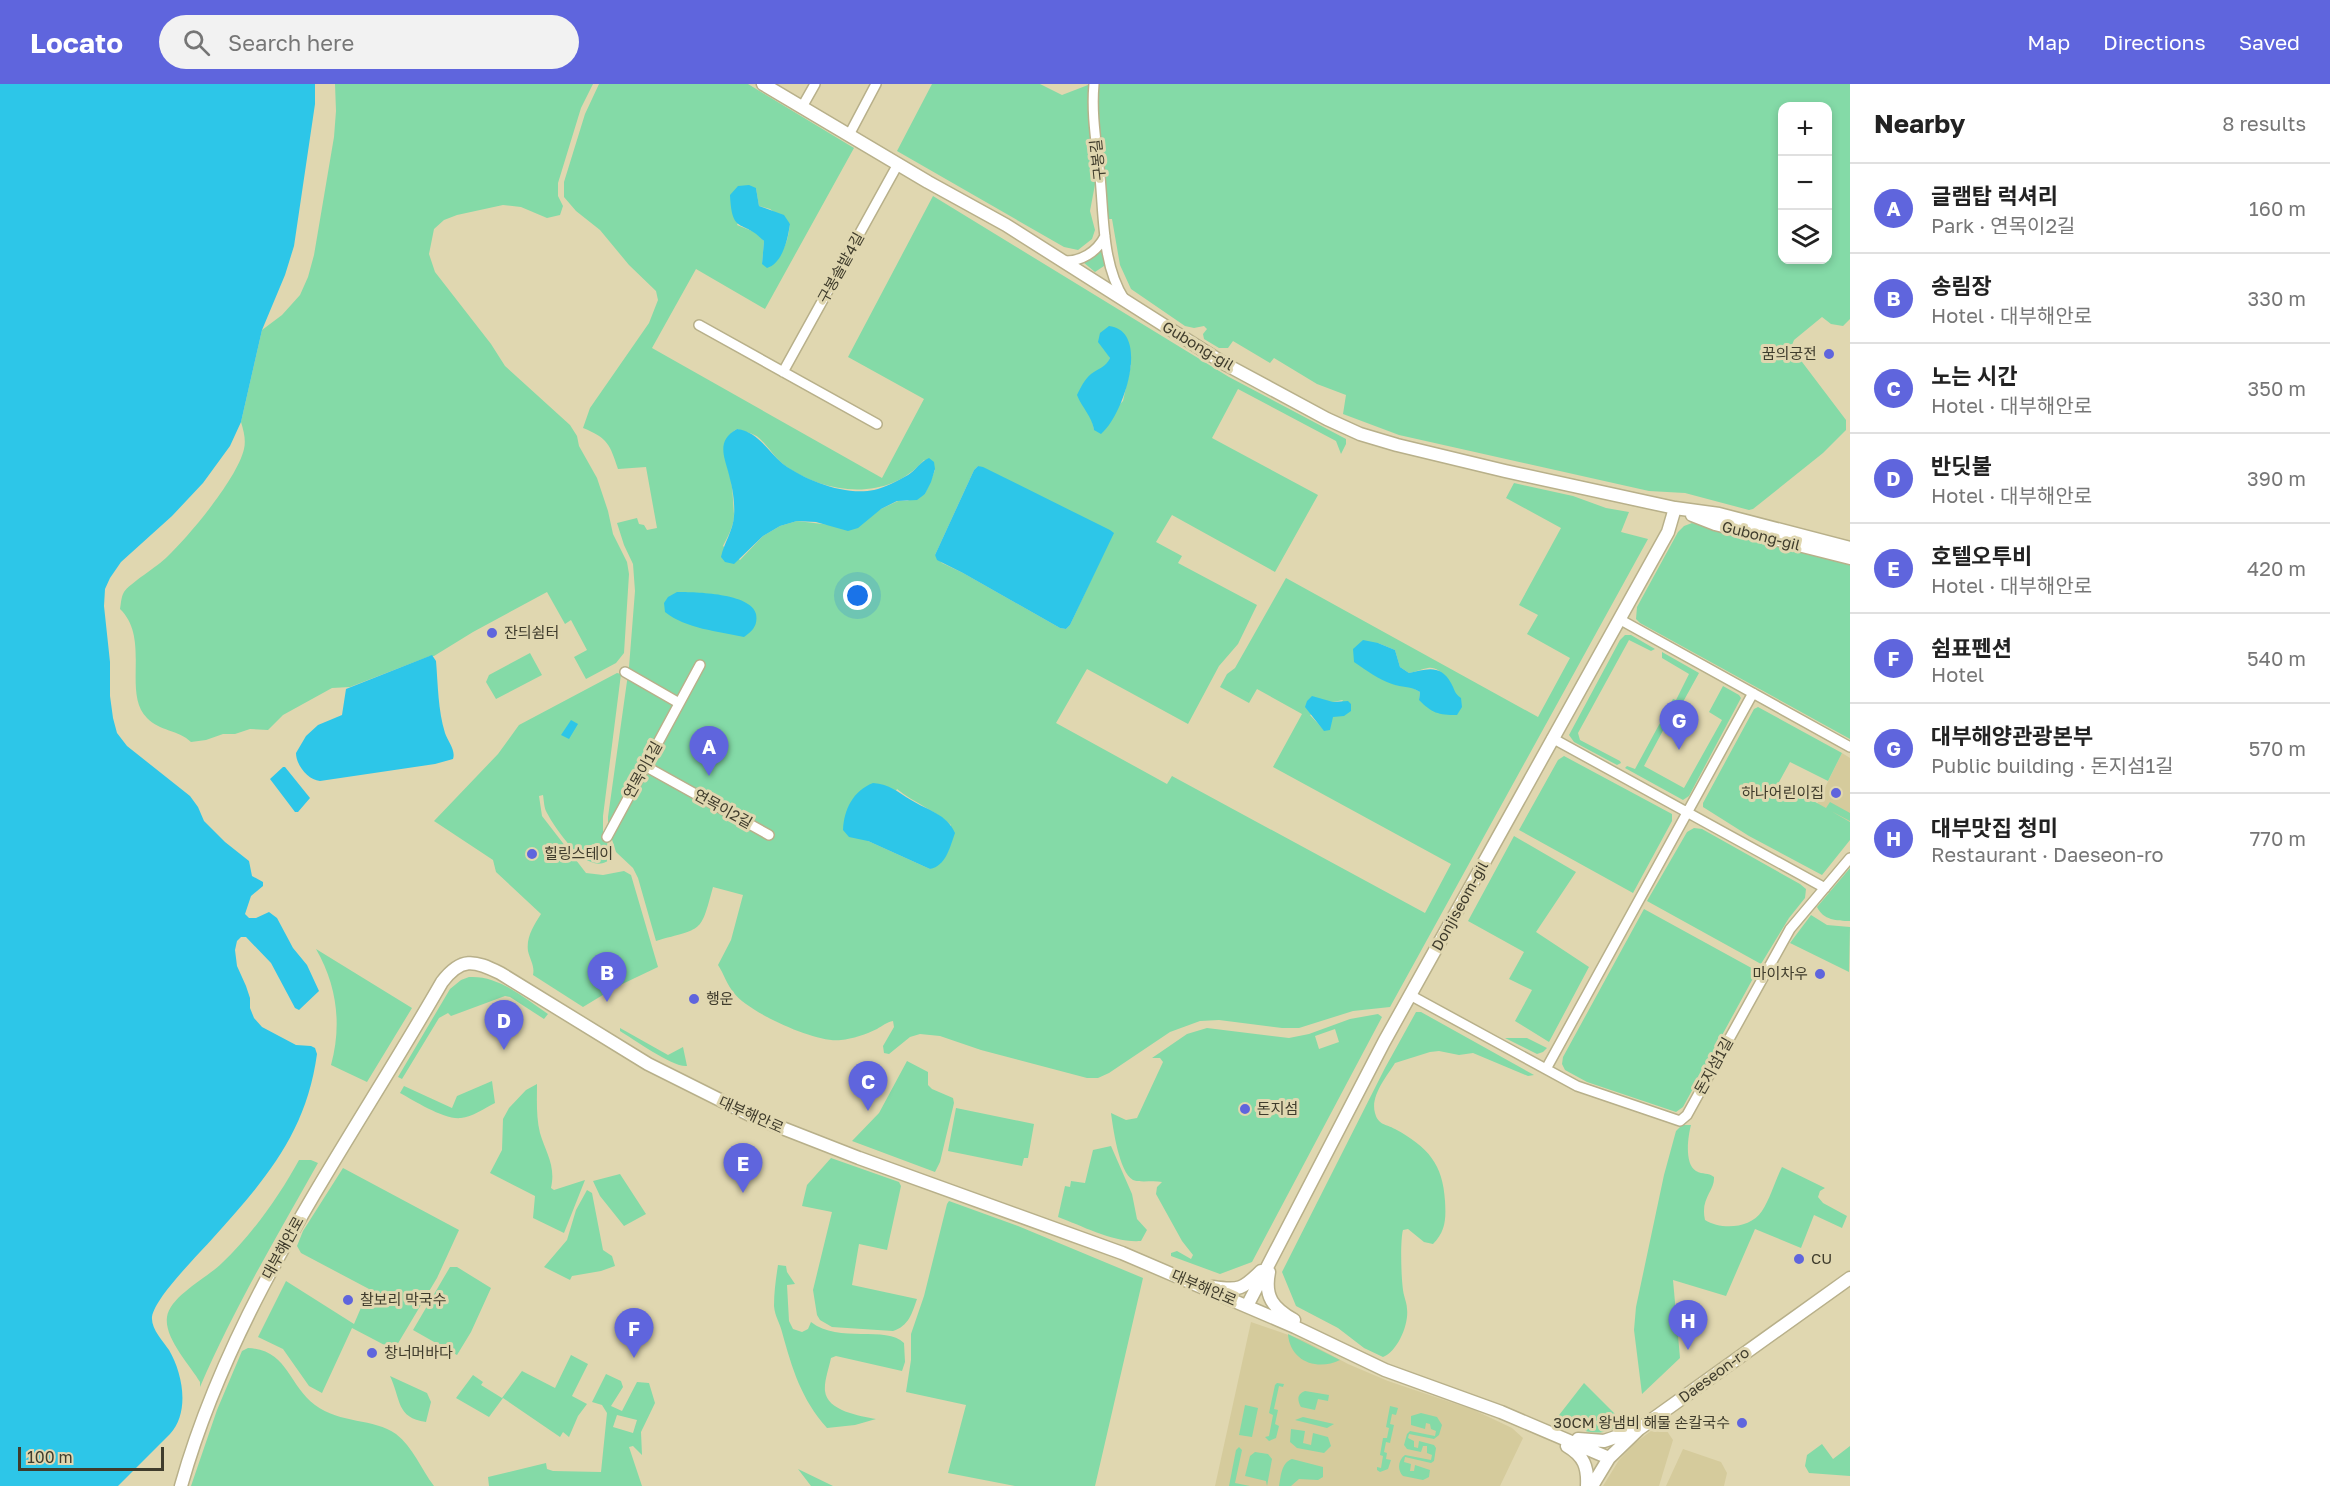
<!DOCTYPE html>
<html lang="en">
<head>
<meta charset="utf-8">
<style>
	:root { --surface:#fff; --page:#f2f2f2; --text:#222; --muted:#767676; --line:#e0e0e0; --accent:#5f65dd }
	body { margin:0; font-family:"Golos Text","Noto Sans KR",sans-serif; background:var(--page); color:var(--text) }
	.controls { position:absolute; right:18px; top:18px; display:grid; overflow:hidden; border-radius:12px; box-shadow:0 3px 9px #0003 }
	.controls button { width:54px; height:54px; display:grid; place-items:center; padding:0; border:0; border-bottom:2px solid var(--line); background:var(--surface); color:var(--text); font:30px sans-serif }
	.scale { position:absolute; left:18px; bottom:15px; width:146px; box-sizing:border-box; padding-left:6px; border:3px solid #3f3c2c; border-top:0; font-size:16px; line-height:21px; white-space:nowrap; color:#3f3c2c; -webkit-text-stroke:4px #e0d7b0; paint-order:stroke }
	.you { position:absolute; left:858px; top:512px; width:21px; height:21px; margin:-15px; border:4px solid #fff; border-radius:50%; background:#1a73e8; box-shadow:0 0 0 9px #1a73e833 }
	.badge { display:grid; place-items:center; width:39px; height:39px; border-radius:50%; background:var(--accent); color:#fff; font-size:20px; font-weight:700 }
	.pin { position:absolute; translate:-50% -50px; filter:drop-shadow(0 2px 3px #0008) }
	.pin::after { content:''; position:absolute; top:32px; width:21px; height:18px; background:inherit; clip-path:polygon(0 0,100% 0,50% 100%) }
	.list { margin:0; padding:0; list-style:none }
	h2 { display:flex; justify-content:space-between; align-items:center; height:78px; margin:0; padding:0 24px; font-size:26px }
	h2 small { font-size:20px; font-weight:400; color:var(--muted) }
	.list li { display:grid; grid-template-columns:39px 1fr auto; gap:18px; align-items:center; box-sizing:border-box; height:90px; padding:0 24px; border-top:2px solid var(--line) }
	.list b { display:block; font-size:22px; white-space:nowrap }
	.list p { margin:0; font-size:20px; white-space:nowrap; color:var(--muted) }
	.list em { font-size:20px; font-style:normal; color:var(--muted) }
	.icon { flex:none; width:33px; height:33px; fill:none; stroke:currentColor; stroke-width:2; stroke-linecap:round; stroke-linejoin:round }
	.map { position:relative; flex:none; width:1850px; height:1402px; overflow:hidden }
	header { display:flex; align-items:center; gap:36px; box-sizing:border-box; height:84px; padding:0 30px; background:var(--accent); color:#fff }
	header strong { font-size:28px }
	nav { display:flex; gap:33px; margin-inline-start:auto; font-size:21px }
	.search { width:420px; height:54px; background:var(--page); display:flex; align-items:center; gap:15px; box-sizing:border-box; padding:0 21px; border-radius:33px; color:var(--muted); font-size:22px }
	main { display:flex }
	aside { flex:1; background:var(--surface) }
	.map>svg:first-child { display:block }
</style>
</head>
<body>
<header>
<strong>Locato</strong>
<div class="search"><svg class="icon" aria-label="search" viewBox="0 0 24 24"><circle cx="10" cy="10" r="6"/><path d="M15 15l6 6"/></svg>Search here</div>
<nav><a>Map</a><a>Directions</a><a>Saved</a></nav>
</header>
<main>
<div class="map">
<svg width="1850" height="1402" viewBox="0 0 1850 1402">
	<rect width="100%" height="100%" fill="#e0d7b0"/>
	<path fill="#d5cb9c" d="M1842 669 1850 674V738L1817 720Z
		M1251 1238 1303 1256 1348 1280 1388 1297 1474 1326 1512 1344 1523 1354 1500 1402H1215Z
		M1659 1341H1663L1673 1356 1659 1402H1603L1619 1376 1635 1359Z
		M1683 1365 1721 1378 1727 1389 1724 1402H1666Z"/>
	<path fill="#84daa7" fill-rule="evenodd" d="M335 0H593L581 24 558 99V112L563 122 560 131 547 134 521 123 503 121 457 131 444 136 434 145 429 170 435 188 491 260 505 282 570 341 577 352 579 362 597 394 608 427 613 450 627 478 629 490 624 569 616 579 586 595 574 573 587 566 571 536 565 540 547 508 473 548 434 572H430L350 603 332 604 283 631 268 646 250 645 235 650H223L206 656 191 658C179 646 159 647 147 634 122 609 151 555 120 525 121 520 121 513 124 508 129 500 158 482 167 473 189 452 237 395 244 365 246 356 244 348 241 338L262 246 282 231 300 211 308 193 314 171 334 53 336 27Z
		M599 0H748L854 64 765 225 696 185 652 264 882 394 924 315 848 273 933 112 1229 293 1346 355V360L1341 370 1336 357 1238 305 1212 354 1318 411 1275 488 1172 431 1156 458 1182 472 1178 479 1257 521 1238 560 1219 582 1188 640 1087 585 1056 639 1167 700 1172 692 1425 829 1451 780 1273 683 1302 630 1257 605 1249 619 1220 603 1227 590 1235 584 1286 494 1538 633 1570 574 1527 550 1538 531 1519 521 1561 444 1506 414 1514 399 1573 412 1606 424 1629 428 1621 448 1648 455 1390 923 1353 927 1299 944H1282L1219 936 1200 937 1170 948 1109 989 1098 994H1087L981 966 940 952 920 950 910 953 889 970 884 969 883 962 894 943 893 937C887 938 882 942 877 945 867 950 852 955 841 956 817 960 748 928 734 909 727 901 724 890 718 881L731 856 743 811 713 803C700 851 703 843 656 857L638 794 633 784 616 768 608 743V733L629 583 635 507 633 480 624 461 617 439 637 434 639 440 644 441 647 446 657 444 646 383 618 385C610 361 608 354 583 344L590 324 649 239 658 216 656 207 629 181 600 146 576 127 564 113V98L585 30ZM756 104 759 122 770 125 790 140C787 163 784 170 762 180L764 157 757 149 737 141ZM1102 264 1131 281 1123 317 1094 346 1092 336 1087 327 1092 290 1107 281 1110 274 1108 268ZM737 345C744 348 754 349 759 354 768 362 774 373 784 381 826 411 888 418 924 376L935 386 925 410 907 417H898L881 425 831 441 797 437 780 442 763 452 740 476 723 462C728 452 734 442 734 430 733 419 733 407 731 396 727 378 716 357 737 345ZM978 382 1113 449 1070 541 1066 545 1060 544 963 489 942 479 935 471 974 386ZM1378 559 1395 566 1400 583 1409 589C1415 588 1422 585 1428 584 1441 582 1450 598 1454 609L1419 616 1420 608 1409 602 1395 601ZM1343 616 1324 646 1310 631 1333 618ZM897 705C914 719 935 726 951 741 951 764 950 773 930 785L868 757Z
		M932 0H1040L1062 11 1088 1 1096 95 1090 127 1095 146 1092 155 1078 166 1064 163 897 67Z
		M1097 0H1850V235L1843 242 1831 240 1822 233 1794 256 1792 261 1793 266 1846 336V346L1823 369 1753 425 1749 426 1685 409 1649 407 1399 351 1343 330 1346 311 1317 300 1274 274 1270 279 1233 257 1228 264H1219L1204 255 1203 250 1207 245 1204 242 1194 244 1185 242 1131 205 1120 181 1112 135H1108L1097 21ZM1782 22H1828V176H1782Z
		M1100 166 1105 175 1104 182 1095 188 1083 178Z
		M1692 439 1850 479V655L1640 539 1636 535 1637 523 1678 448 1684 442Z
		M1625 551H1631L1655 565 1651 567 1629 556 1578 649 1580 656 1620 677 1621 679 1617 681 1574 658 1569 651 1620 556Z
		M1662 568 1699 589 1678 627 1674 626 1644 682 1684 704 1722 636 1709 628 1723 602 1739 611 1741 614 1689 712 1683 716 1625 684 1627 682 1635 685 1673 615 1676 616 1689 590 1662 574Z
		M530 569 542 591 496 615 486 598 489 591Z
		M617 589 621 590 603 732V747L612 773C591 798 556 746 547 729 544 724 544 717 543 711L539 712 542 732 586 789 603 791 624 787 631 791 658 883 616 903 583 923 533 891C535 882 530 876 528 867 526 853 534 841 541 830L496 788 493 776 434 737 498 670 519 641Z
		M1758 623 1842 669 1828 697 1790 678 1779 698 1826 724 1830 718 1850 729V737L1831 727 1850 738V756L1822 791 1749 752 1703 723V719L1754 625Z
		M1564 672 1672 730V737L1633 809 1519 746 1558 676Z
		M1694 744 1702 745 1800 800 1806 805 1805 814 1789 834 1761 880 1647 817 1687 748Z
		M1514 752 1576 788 1536 848 1589 883 1549 958 1515 937 1532 906 1509 895 1524 868 1468 837Z
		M1850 784V837C1837 837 1823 836 1817 823Z
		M1644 825 1757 887 1683 1023 1676 1028 1587 998 1565 986 1562 980 1563 973Z
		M1811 831 1827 841 1850 843 1849 888 1790 859Z
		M316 865 412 924 367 998 331 981C342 941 337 901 316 865Z
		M469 893C499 891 524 914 548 930L544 935 510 913 505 912 451 932 448 929 439 934 402 995 398 993 450 905 461 896Z
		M1416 928H1421L1534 991 1528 992 1473 969 1459 971 1439 967 1430 968 1395 979C1387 992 1370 1012 1375 1029 1378 1041 1386 1040 1395 1045 1428 1063 1443 1080 1445 1117 1446 1134 1446 1147 1433 1160L1424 1158 1408 1145 1403 1146C1400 1156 1401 1200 1404 1211 1405 1216 1407 1220 1407 1225 1409 1240 1398 1267 1383 1273L1364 1264 1338 1244 1296 1222 1282 1188 1385 984Z
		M1378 930 1382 933 1252 1178 1220 1190 1171 1172V1169L1177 1167 1191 1175 1193 1171 1182 1157 1156 1110 1157 1103 1162 1098C1153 1096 1141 1099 1133 1096 1119 1088 1113 1044 1111 1029L1126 1036 1137 1034 1163 978 1160 974H1152L1187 950 1207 944 1289 954 1309 950 1350 935ZM1335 945 1339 958 1319 965 1315 952Z
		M620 944 668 971 683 963 687 982C674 984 633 955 620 947Z
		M1505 954H1527L1547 964 1543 968 1537 970Z
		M907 977 928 988V1001L932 1005 953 1014 954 1019 940 1078 935 1088 852 1057 879 1029Z
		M492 997 495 1019C485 1024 472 1033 461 1034 444 1036 415 1017 400 1009L404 1002 452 1024 457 1012Z
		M537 1000C537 1016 536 1033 540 1049 546 1069 556 1082 551 1104L554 1106 585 1096 564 1149 533 1134 535 1112 490 1089 502 1066 503 1035 509 1024 526 1006Z
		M956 1024 1034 1040 1028 1074H1024L1022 1082 948 1067Z
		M1682 1041H1691C1688 1052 1684 1080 1696 1087 1703 1091 1708 1088 1714 1093 1715 1107 1700 1114 1705 1136 1721 1146 1750 1145 1762 1127 1770 1115 1775 1097 1782 1083L1825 1104 1820 1107 1818 1113 1823 1119 1847 1132 1842 1144 1814 1131 1801 1164 1755 1145 1726 1212 1673 1196 1680 1274 1642 1310 1634 1246 1636 1223 1664 1091 1676 1047Z
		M1111 1062 1132 1110 1137 1135 1147 1146 1141 1157C1113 1159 1083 1142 1058 1133L1065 1102 1070 1103 1071 1097 1085 1099 1093 1066Z
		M831 1074 899 1098 901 1102 887 1166 859 1160 852 1201 917 1215C912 1229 909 1242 893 1247L832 1243 820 1236 817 1231 813 1206 832 1128 802 1122 807 1101Z
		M299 1076H311L318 1079C276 1154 234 1224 200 1303V1298C190 1281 164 1254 167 1233 170 1212 207 1194 222 1179 251 1152 280 1111 299 1076Z
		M343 1084 459 1146 437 1194 394 1266 352 1244 322 1309 309 1302 283 1265 258 1253 286 1197 354 1240 369 1205 301 1169 297 1162 303 1147Z
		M620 1090 646 1130 624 1142 600 1112 593 1097Z
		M587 1106 592 1109 603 1166 612 1172 615 1182 601 1187 572 1192 570 1196 544 1183 567 1156 576 1126Z
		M949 1117 1018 1142 1143 1194 1095 1402H1015L948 1389 966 1321 906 1308 911 1276V1250L924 1212 947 1120Z
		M778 1181 786 1182 787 1188 795 1200 787 1201 789 1237 793 1245 802 1248 808 1245 811 1238C839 1260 886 1241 904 1259L905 1278 902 1287 836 1272 831 1274C829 1284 824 1297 825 1307 827 1327 860 1332 876 1335L855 1341 827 1344C801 1315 792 1284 782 1248 780 1239 775 1233 774 1222 774 1208 776 1194 778 1181Z
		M450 1183H457L491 1204 471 1248 457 1271 413 1246Z
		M1288 1250 1340 1276C1318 1287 1290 1278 1288 1250Z
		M248 1264C288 1266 288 1301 315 1321 340 1340 374 1334 396 1350 413 1363 421 1385 434 1402H191L217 1326 242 1267Z
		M571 1271 588 1280 572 1312 587 1320 578 1332 569 1353 563 1348 560 1353 503 1314 489 1333 456 1314 473 1291 483 1298 481 1301 502 1314 522 1287 555 1304Z
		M606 1290 621 1297 623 1303 611 1322 622 1327 637 1298 649 1299 655 1319 641 1348 642 1371 633 1362 629 1363 642 1402H489L488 1393 546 1379 547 1385 553 1387 601 1388 607 1329 602 1321 592 1318ZM617 1331 637 1336 633 1349 613 1343Z
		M390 1292 427 1309 431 1318 426 1338C396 1334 401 1315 390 1292Z
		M1277 1299 1284 1300 1283 1303 1279 1302 1274 1325 1278 1326 1275 1340 1279 1342 1276 1354 1269 1357 1265 1353 1269 1352 1273 1331 1269 1329 1275 1301Z
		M1584 1299 1624 1339C1598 1357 1581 1346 1556 1335Z
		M1305 1307 1329 1311 1328 1317 1318 1315 1315 1326 1301 1323C1297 1316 1297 1310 1305 1307Z
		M1245 1321 1258 1324 1252 1353 1239 1351Z
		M1390 1322 1398 1324 1396 1331 1392 1330 1390 1340 1394 1341 1390 1359 1386 1358 1384 1368 1387 1369 1386 1375 1391 1376 1388 1385 1380 1388 1377 1386V1383L1381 1384 1383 1372 1380 1371 1383 1354H1387L1389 1344 1386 1343Z
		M1421 1329 1437 1333 1442 1341 1439 1351 1434 1355 1409 1350 1408 1354 1414 1357V1363L1418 1364 1419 1357 1434 1361 1436 1364 1434 1377 1431 1379 1405 1373 1404 1378 1411 1380 1410 1387H1414L1415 1381 1430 1386 1429 1393 1423 1396 1403 1392C1397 1386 1398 1376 1405 1371L1431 1376 1432 1371 1427 1369V1362H1423L1421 1368 1407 1365 1404 1361 1407 1350 1410 1347 1435 1352 1436 1347 1431 1345 1430 1340 1426 1339 1425 1345 1411 1341V1332Z
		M1303 1333 1334 1340 1327 1344 1295 1336Z
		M1291 1345 1305 1347 1303 1359 1311 1361 1313 1349 1328 1353 1331 1362 1324 1369 1297 1364 1290 1358Z
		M1822 1360 1833 1375 1850 1362V1392L1809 1389 1805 1382 1807 1371Z
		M1239 1363 1242 1366 1235 1399 1250 1402H1229L1236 1366Z
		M1255 1368 1268 1370 1272 1375 1267 1402 1266 1397 1245 1392 1250 1372Z
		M1292 1375 1323 1383V1393L1318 1396 1299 1395 1291 1402H1279C1281 1392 1281 1379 1292 1375Z
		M798 1385 831 1401 833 1402H811Z"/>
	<path fill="#2dc6e8" d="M0 0H315V20L294 162 285 191 262 246 241 338 230 362 203 399 172 432 121 478 110 494 105 505 104 522 110 578V612L113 634 117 649 127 662 190 712 198 723 204 737 225 758 249 777 252 792 263 798V802L251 812 245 830 249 834H256L269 828 277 834 293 864 307 881 319 907 299 926 295 924 271 879 246 853H241L237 857 235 866 237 882 246 902 250 914V924L254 934 262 943 296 961 311 962 315 964 317 970C306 1050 265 1096 213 1154 199 1170 155 1213 152 1233 151 1245 163 1257 169 1266 183 1290 190 1328 170 1350L118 1402H0Z
		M749 101 756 104 759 122 784 131 790 140C788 154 783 179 767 184L762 180 764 157C742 134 732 152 730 111L738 102Z
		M1109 242C1152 247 1123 332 1101 350L1094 346C1092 332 1082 324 1077 311 1081 303 1084 296 1091 290 1099 284 1106 283 1110 274L1098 258 1100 249Z
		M737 345C759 348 767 367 783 380 806 397 846 412 874 406 884 404 899 396 908 391 916 386 921 377 929 374L934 378 935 385 931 398 925 410 917 416 897 417 881 425 858 444 848 447 816 438 797 437 780 442 763 452 734 480 725 478 721 473C724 459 733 447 734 432 735 421 733 406 730 395 726 375 714 358 737 345Z
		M978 382 983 383 1110 446 1114 449 1070 541 1066 545 1060 544 963 489 937 476 935 471 974 386Z
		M677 508C695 508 751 509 756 530 758 541 753 547 744 553 718 547 686 545 665 528L664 519 668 513Z
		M1363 556 1378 559 1395 566 1400 583 1409 589C1425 586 1440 579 1451 599 1455 606 1454 609 1461 614L1462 623 1457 631C1438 631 1432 629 1419 616L1420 608C1408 601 1403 604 1392 600 1378 595 1367 587 1354 578L1353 565Z
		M432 571 436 577C438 601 438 626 445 649 448 658 456 666 453 675L435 680 320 697C308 696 296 681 296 669L306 652 318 641 342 631 346 605Z
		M1312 612 1333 618 1348 617 1351 620V627L1344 632 1333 633 1330 646 1324 647 1305 623 1307 617Z
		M571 636 578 640 569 655 561 651Z
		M283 683H285L310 714 298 728H295L270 695Z
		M873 699C890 700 897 708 911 716 927 726 947 730 955 749 950 763 946 782 930 785L868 757 849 753 843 746C844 725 853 707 873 699Z"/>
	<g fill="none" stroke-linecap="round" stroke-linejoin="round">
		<g stroke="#b8b08a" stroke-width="12">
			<path id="minor" d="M1094 0C1091 31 1097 62 1100 93 1104 133 1102 180 1124 215
				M802 23 815 0
				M849 51 876 0
				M1063 177C1081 178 1097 168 1105 152
				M699 241 877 340
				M783 288 898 80
				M1619 535 1850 663
				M625 588 679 619
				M1552 654 1825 804
				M645 682 769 751
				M607 753 700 581
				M1410 911 1577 1002 1680 1037 1687 1031 1790 845 1850 774
				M1546 985 1753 609"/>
		</g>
		<g stroke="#b8b08a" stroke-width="15">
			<path id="tertiary" d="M763 0 928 98 1006 141 1225 280 1327 335 1360 350 1397 361 1505 387 1675 424 1719 430 1850 464
				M1692 431 1715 440 1850 474
				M1269 1188C1264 1213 1273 1224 1294 1236
				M1213 1203C1239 1207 1243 1205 1261 1187
				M1247 1222 1384 958 1668 448 1675 424
				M1578 1355 1604 1357 1630 1348
				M1567 1362C1584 1372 1588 1383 1587 1402
				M181 1402C233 1217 348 1062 442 898 461 873 474 876 500 889L648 980 754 1033 859 1074 1122 1169 1295 1243 1385 1286 1501 1328 1609 1374
				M1592 1402 1609 1374 1639 1345 1850 1194"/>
		</g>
		<use href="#minor" stroke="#fff" stroke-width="9"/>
		<use href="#tertiary" stroke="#fff" stroke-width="12"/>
	</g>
	<g fill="#5f65dd" stroke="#e0d7b0" stroke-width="2">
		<circle cx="1829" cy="270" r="6"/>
		<circle cx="492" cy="549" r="6"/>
		<circle cx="1836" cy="709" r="6"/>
		<circle cx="532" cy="770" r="6"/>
		<circle cx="1820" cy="890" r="6"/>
		<circle cx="694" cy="915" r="6"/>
		<circle cx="1245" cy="1025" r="6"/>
		<circle cx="1799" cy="1175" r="6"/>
		<circle cx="348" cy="1216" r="6"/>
		<circle cx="372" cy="1269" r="6"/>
		<circle cx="1742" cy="1339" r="6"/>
	</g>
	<g text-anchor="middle" stroke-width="6" stroke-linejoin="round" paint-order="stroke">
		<g font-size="15" fill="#3f3c2c" stroke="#e0d7b0">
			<text transform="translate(1098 76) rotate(-96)" y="5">구봉길</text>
			<text transform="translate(841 184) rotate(-61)" y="5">구봉솔밭4길</text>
			<text transform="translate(1198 262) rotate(31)" y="5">Gubong-gil</text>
			<text transform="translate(1761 452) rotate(14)" y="5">Gubong-gil</text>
			<text transform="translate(643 686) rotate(-61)" y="5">연목이1길</text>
			<text transform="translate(723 725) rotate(29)" y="5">연목이2길</text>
			<text transform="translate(1460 822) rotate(-61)" y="5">Donjiseom-gil</text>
			<text transform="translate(1714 982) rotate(-61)" y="5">돈지섬1길</text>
			<text transform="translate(751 1031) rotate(24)" y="5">대부해안로</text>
			<text transform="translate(283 1164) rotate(-61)" y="5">대부해안로</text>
			<text transform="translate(1204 1204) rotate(23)" y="5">대부해안로</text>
			<text transform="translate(1714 1291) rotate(-36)" y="5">Daeseon-ro</text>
		</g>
		<g font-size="15" fill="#3f3c2c" stroke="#e0d7b0" text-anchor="start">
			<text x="1817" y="275" text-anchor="end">꿈의궁전</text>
			<text x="504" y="554">잔듸쉼터</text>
			<text x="1824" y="714" text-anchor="end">하나어린이집</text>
			<text x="544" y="775">힐링스테이</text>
			<text x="1808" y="895" text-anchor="end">마이차우</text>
			<text x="706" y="920">행운</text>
			<text x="1257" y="1030">돈지섬</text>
			<text x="1811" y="1180">CU</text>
			<text x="360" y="1221">찰보리 막국수</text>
			<text x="384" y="1274">창너머바다</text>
			<text x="1730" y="1344" text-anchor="end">30CM 왕냄비 해물 손칼국수</text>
		</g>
	</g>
</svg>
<div class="controls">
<button>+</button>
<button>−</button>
<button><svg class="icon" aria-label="layers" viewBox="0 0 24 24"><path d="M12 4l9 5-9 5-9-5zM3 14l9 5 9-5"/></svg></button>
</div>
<div class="scale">100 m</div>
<div class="you"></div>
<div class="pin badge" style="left:709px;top:692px">A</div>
<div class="pin badge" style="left:607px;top:918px">B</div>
<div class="pin badge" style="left:868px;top:1027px">C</div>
<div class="pin badge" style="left:504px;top:966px">D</div>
<div class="pin badge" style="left:743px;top:1109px">E</div>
<div class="pin badge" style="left:634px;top:1274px">F</div>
<div class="pin badge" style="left:1679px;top:666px">G</div>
<div class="pin badge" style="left:1688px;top:1266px">H</div>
</div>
<aside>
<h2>Nearby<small>8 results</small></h2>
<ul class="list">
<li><span class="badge">A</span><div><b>글램탑 럭셔리</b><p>Park · 연목이2길</p></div><em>160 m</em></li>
<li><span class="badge">B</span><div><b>송림장</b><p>Hotel · 대부해안로</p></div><em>330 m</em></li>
<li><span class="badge">C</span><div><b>노는 시간</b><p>Hotel · 대부해안로</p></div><em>350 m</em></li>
<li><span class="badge">D</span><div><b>반딧불</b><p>Hotel · 대부해안로</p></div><em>390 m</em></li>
<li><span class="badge">E</span><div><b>호텔오투비</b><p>Hotel · 대부해안로</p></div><em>420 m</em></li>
<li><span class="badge">F</span><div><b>쉼표펜션</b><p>Hotel</p></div><em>540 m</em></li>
<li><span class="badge">G</span><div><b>대부해양관광본부</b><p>Public building · 돈지섬1길</p></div><em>570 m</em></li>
<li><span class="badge">H</span><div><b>대부맛집 청미</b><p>Restaurant · Daeseon-ro</p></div><em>770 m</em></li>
</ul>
</aside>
</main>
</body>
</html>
